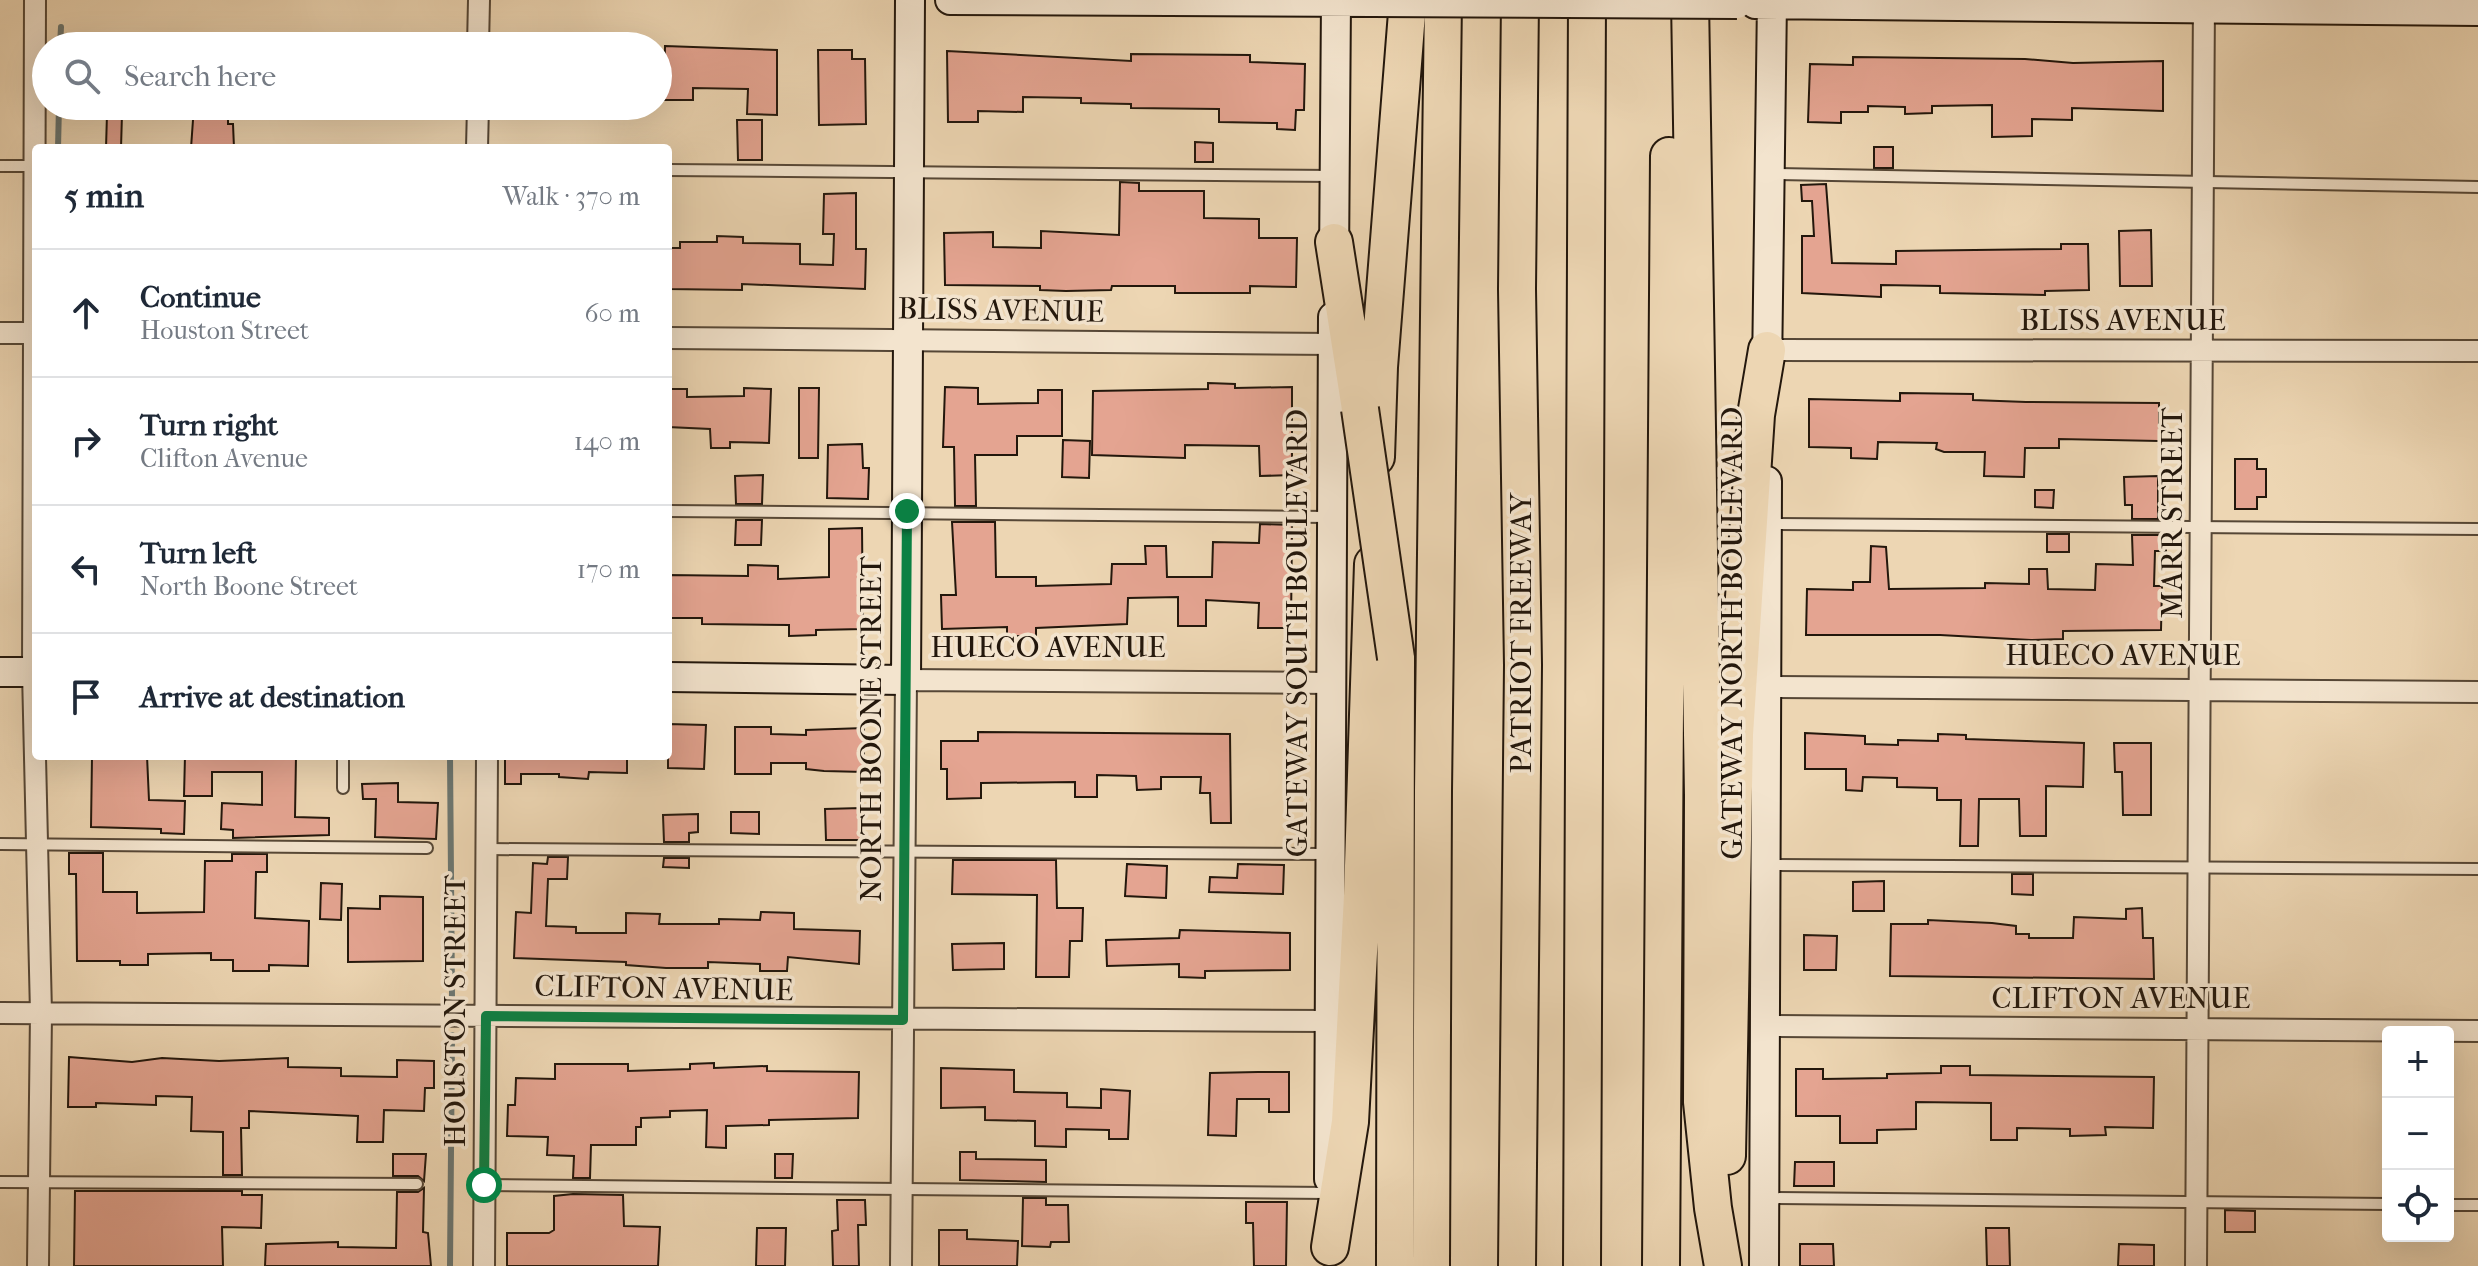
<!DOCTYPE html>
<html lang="en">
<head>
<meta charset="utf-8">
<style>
	:root { --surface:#fff; --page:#f6f6f7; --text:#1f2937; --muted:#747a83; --line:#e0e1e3 }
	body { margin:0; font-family:"IM FELL French Canon",serif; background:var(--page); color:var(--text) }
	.controls { position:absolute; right:24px; bottom:24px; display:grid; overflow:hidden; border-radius:8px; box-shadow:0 8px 32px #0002 }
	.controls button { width:72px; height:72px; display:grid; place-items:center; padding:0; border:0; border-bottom:2px solid var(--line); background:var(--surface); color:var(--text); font:40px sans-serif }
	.stop { position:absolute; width:24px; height:24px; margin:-18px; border:6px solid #0b8043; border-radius:50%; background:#fff }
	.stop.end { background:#0b8043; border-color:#fff; box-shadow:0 2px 8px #0008 }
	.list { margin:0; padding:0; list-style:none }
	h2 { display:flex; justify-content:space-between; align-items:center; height:104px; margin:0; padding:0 32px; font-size:34px }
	h2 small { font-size:26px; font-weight:400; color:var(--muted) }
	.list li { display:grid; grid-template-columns:52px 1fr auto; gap:24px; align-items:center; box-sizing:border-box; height:128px; padding:0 32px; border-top:2px solid var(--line) }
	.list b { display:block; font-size:30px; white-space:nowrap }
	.list p { margin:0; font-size:26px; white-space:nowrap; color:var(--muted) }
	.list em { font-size:26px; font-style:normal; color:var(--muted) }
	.icon { flex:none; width:44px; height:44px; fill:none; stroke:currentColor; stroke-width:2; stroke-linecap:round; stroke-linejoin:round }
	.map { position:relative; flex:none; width:2478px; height:1266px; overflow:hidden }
	.search { position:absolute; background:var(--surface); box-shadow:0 8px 32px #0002; left:32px; top:32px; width:640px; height:88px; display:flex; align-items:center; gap:20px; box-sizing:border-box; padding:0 28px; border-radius:44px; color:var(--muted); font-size:30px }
	.panel { position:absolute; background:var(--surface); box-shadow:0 8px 32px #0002; left:32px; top:144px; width:640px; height:616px; border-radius:8px }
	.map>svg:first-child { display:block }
</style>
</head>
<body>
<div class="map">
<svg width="2478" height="1266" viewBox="0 0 2478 1266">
	<rect width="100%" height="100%" fill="#edd6b3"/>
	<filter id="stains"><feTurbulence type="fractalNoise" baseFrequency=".0025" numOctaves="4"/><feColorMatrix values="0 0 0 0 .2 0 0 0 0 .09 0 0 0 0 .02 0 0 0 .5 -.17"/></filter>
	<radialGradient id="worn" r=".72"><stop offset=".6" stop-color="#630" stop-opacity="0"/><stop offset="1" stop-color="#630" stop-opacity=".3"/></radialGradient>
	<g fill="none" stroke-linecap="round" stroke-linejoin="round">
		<path stroke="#6c7772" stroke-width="6" d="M60 46 61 27
			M58 148 59 106
			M450 756 452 996
			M450 1266 452 1035"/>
	</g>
	<path fill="#e4a491" stroke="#23170c" stroke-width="2" d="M665 46 777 50V115L747 114 748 89 693 88V100H664Z
		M818 50H852V59H865L866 124 819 125Z
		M947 51 1131 61V54L1250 55V62L1305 64 1304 110H1296L1295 130 1277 129V123L1219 122V109L1131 108V104L1081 103V98L1023 97V112L978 111V122H948Z
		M1853 57 2025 59 2073 63 2163 61V111L2072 108V120L2032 119V136L1992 137V105L1932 106V113L1905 114V107L1868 106V112H1841V123L1808 122 1810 64 1853 65Z
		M194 106H228V124H233L234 148H191Z
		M107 114H122L121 148H106Z
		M737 120H762V160H738Z
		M1195 142 1213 143V162H1195Z
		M1874 147H1893V168H1874Z
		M1120 182 1139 183V191H1204V218L1259 219V238H1297L1296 287 1250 286V293H1175V286H1112L1111 290 1066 291 1040 290V286L945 285 944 233 993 232V247L1041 248V231L1119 235Z
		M1826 184 1832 263 1896 264V251L2061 249V244H2088L2089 290 2045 291V295L1940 293V286L1881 285V297L1802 293V236H1814L1812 201H1802L1801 185Z
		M856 193V249H866L865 289 742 284V290L668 289V248H680V242H717V236L743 237V243L800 244V264L833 265 834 234H823L824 194Z
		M2151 230 2152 286H2120L2119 231Z
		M1208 383 1235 384V388L1292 387V475L1260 476 1259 446 1185 445V458L1092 455 1093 391 1208 389Z
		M945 387 978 388V404L1038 403V390H1062V436H1017V455H975L976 506H955L954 447H943Z
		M744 388 771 389 769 443 730 442V448H711L710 429 668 427V389H687V397L744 396Z
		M799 388H819L818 458H799Z
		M1900 393 1973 394V400L2026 402 2159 403V441L2059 439V448H2025L2024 477 1984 476 1985 452H1944L1936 449 1937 443 1878 442 1877 459 1851 458V448L1809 447V399L1900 401Z
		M1063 440 1090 441 1089 478 1062 477Z
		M862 444 863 468H869L868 499 827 498 828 445Z
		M2235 459H2257V469H2266V497H2257V509H2235Z
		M763 475 762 504H736L735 476Z
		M2158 476V519H2132V505H2125L2124 477Z
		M2035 490H2054L2053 508 2035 507Z
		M736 520H762L761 545H735Z
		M952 522H995L996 577H1036V586L1111 584 1112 564H1146L1145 546H1166L1167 577H1212L1213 542 1259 543 1260 524 1292 525 1291 628H1258L1259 603 1206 600V626H1178V597L1128 598 1127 624 1036 628V636H1007V627L942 629 941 595H956Z
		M862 528 863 629 816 630V635L789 636V625L702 624V618H668V575L748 576V565L778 566V579L829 577V529Z
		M2047 534H2069V552H2047Z
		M2132 535H2165L2166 551H2155L2154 586H2162L2161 630 2063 631V639L2031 640 1940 635H1806L1807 589 1853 590V582H1870L1871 546 1886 547 1889 589 1985 588V583L2029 584V569H2047L2048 589 2095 590 2096 564 2133 565Z
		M668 724 706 725 704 769 668 768Z
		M735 727H771V734L806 735V730L864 728V772L824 771 806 769V763H771V774H735Z
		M978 732 1230 734 1231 823H1211L1210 793H1200L1201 777H1161V789L1137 790 1136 776 1097 775V797H1075V782L981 783V798L947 799V769H941V741H978Z
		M1805 733 1865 736V744L1898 745V740L1938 741V734L1966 735V739L2084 743 2083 787 2046 786V836H2020L2019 799H1979L1978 846H1960L1961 800H1937V788L1897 787V778L1863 777 1862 791 1846 790V769H1805Z
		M2114 743H2151V815H2123L2122 772H2115Z
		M92 756H147L149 800 185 801 184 834 161 833V829L91 827Z
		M185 756H296L295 817 329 818V835L233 838V830L221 829 222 803 262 805V772H212V796H184Z
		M505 756H627V773L589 772 588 779 559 777V774H521V784H505Z
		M398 783V802L438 803 436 839 375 837 376 799H363L362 784Z
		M861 808 862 840H826L825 809Z
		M731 812H759V834L731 833Z
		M698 814V832L689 833V842H664L663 815Z
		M69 853H103V892H137V913L204 912 205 861H232V854H267V872H256L255 918 309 921 308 966 269 965V971H233V960H211V953L148 954V965H120V961H77L76 874H69Z
		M548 857H568L567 879H548L546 926 576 927V933H626V913L660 914 659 924H719V919L760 920 761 912 794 913V929L860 931 859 964 788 957 787 971H760V964L708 962V968H666L626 965V962L514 958 516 912 531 913 533 863 547 864Z
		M664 858H689V868L663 867Z
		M953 860H1056L1057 908H1083L1082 941H1070L1069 977H1036L1037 895 952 894Z
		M1127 864 1167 866 1166 898 1125 896Z
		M1238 864 1284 865 1283 894 1209 892 1210 877 1237 878Z
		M2012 874H2033V895L2012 894Z
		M1884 881V911H1853V882Z
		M321 883 342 884 341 920 320 919Z
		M380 896 423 897V961L348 962V908L380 909Z
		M2142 908 2143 938H2153L2154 979 1890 976 1891 924H1928V920L1992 923 2016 926V934H2029V938H2073L2074 917 2126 919V909Z
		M1180 930 1290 933V970L1205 971V978L1179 977V964L1107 966 1106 940 1179 938Z
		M1804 935 1837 936 1836 970H1804Z
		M1004 943V969L953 970 952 944Z
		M69 1057 132 1062 162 1058 219 1061 288 1058V1067L341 1068V1076L397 1077V1060L434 1061V1088H425L424 1111 384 1110 383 1142H357L358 1116 249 1111V1128H241L242 1175H223V1132L191 1131 192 1097 156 1096V1105L96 1103V1107H68Z
		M714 1063V1068L767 1066V1071L859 1072 858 1118 769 1120V1125L726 1126V1148L706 1147 707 1110 670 1111V1117L641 1118V1127H636V1145H591L590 1178H573L574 1156 547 1155 548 1137 507 1136 508 1105H515L516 1078 555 1079V1064H628V1071L690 1069V1064Z
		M1941 1066H1970V1075L2154 1077 2153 1128 2105 1127 2106 1135 2070 1136V1129L2017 1128V1140H1991V1103L1916 1102V1129L1877 1130V1143H1840V1116H1796V1069H1823V1079L1887 1078V1074L1941 1073Z
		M941 1068 1014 1070V1092L1067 1093V1107L1101 1108V1089L1130 1091 1128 1139H1109V1130L1066 1129V1147L1035 1146V1121L985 1120V1107L941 1108Z
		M1258 1072H1289V1112H1269V1099H1237L1236 1136 1208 1135 1210 1073Z
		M960 1152H976V1159L1046 1160V1182L960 1180Z
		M393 1154H426L424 1181 418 1176H393Z
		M775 1154H793L792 1178H775Z
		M1795 1162H1834V1186H1794Z
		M424 1188 423 1232 428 1233 431 1266H265L266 1244 338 1242V1247L396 1248 397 1192H418Z
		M75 1191H242V1195H262L261 1228 222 1227 223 1266H74Z
		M573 1194 623 1195 624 1226 660 1227 658 1266H507V1233H549L554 1230V1196Z
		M1023 1198H1046V1205H1068L1069 1242H1051L1050 1247 1022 1246Z
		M837 1200H865L866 1225H858L859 1266H833L832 1231 838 1230Z
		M1246 1202H1287L1286 1266H1254L1253 1223H1246Z
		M2225 1210 2255 1211V1232H2225Z
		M757 1228H786L785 1266H756Z
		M1986 1228H2009L2010 1266H1987Z
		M939 1230H967V1239L1018 1241 1017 1266H939Z
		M1800 1244H1833L1834 1266H1800Z
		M2119 1244 2154 1245V1266H2118Z"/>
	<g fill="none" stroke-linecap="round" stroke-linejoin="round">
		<g stroke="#564736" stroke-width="14">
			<path id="lane" d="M0 166H35
				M668 170 1334 176
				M1773 174 2478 187
				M668 511 1330 517
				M1768 524 2478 529
				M343 756V788
				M0 844 427 848
				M487 849 1329 854
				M1768 865 2478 869
				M0 1182 417 1184
				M484 1185 1329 1193
				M1766 1198 2388 1204
				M2448 1205H2478"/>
		</g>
		<g stroke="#564736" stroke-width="24">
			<path id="street" d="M35 0 33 672 41 1013 38 1266
				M478 46 479 0
				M477 148 478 106
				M0 333H36
				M668 338 1333 344
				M1767 350 2478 351
				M1768 687 2478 692
				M0 1013 1327 1021
				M1764 1026 2478 1031
				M484 1266 487 756
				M901 1266 906 680 1331 683
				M2196 1266 2204 0"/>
		</g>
		<g stroke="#23170c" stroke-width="32">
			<path id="secondary" d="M950 0 1372 2
				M1755 4 2478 11
				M1334 263 1336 0
				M1767 371 1772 0
				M0 672H36
				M668 677 906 680 910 0
				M1329 1179 1333 317
				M1764 1266 1767 481"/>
		</g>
		<g stroke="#23170c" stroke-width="40">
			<path id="highway" d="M1690 0 1703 795 1702 1102 1713 1208 1723 1266
				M1334 242 1360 409
				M1376 457 1379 367 1408 0
				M1727 1156 1735 734 1756 415 1767 350
				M1330 1247 1350 1122 1362 896 1373 564
				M1395 1266 1396 658
				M1431 1266 1433 791 1443 0
				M1517 1266 1523 665 1517 289 1520 0
				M1582 1266 1587 0
				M1661 1266 1669 156"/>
		</g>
		<use href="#lane" stroke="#f3e4ce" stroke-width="10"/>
		<use href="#street" stroke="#f3e4ce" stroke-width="20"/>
		<use href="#secondary" stroke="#f3e4ce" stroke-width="28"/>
		<use href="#highway" stroke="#edd6b3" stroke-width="36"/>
		<g stroke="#23170c" stroke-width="32" stroke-linecap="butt">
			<path id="secondary-bridge" d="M1372 2 1737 4"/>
		</g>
		<g stroke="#23170c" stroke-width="40" stroke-linecap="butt">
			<path id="highway-bridge" d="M1360 409 1396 658"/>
		</g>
		<use href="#secondary-bridge" stroke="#f3e4ce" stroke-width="28"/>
		<use href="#highway-bridge" stroke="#edd6b3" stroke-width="36"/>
	</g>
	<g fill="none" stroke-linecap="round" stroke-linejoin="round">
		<path stroke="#0b8043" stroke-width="10" d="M484 1185 486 1016 903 1020 907 511"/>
	</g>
	<g text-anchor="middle" stroke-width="7" stroke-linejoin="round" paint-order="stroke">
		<g font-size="30" fill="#23170c" stroke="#f3e4ce">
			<text transform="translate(1001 310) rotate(1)" y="10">BLISS AVENUE</text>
			<text x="2123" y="330">BLISS AVENUE</text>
			<text transform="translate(2172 513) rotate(-90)" y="10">MARR STREET</text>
			<text transform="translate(1297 633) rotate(-90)" y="10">GATEWAY SOUTH BOULEVARD</text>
			<text transform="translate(1521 633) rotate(-90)" y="10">PATRIOT FREEWAY</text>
			<text transform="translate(1732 633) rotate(-90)" y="10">GATEWAY NORTH BOULEVARD</text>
			<text x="1048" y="657">HUECO AVENUE</text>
			<text x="2123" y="665">HUECO AVENUE</text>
			<text transform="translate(871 729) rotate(-90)" y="10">NORTH BOONE STREET</text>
			<text transform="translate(664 988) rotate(1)" y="10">CLIFTON AVENUE</text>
			<text x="2121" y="1008">CLIFTON AVENUE</text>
			<text transform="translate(455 1011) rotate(-90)" y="10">HOUSTON STREET</text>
		</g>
	</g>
	<rect width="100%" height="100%" filter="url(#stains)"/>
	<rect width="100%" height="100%" fill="url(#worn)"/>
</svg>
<div class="controls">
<button>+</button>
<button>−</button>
<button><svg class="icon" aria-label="locate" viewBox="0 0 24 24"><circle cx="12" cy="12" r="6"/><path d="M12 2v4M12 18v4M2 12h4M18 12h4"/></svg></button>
</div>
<div class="stop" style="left:484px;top:1185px"></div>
<div class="stop end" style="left:907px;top:511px"></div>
<div class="search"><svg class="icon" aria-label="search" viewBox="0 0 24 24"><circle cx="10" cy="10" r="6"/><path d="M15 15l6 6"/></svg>Search here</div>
<section class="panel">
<h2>5 min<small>Walk · 370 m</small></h2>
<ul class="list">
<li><svg class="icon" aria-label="ahead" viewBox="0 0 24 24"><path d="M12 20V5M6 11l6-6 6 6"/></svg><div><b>Continue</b><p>Houston Street</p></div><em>60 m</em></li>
<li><svg class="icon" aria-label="right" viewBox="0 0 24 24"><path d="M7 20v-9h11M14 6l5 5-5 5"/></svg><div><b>Turn right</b><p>Clifton Avenue</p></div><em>140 m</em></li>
<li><svg class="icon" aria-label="left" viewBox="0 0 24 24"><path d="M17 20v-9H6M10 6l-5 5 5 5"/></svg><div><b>Turn left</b><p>North Boone Street</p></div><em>170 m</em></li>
<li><svg class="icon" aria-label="arrive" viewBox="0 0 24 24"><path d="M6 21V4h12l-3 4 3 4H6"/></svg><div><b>Arrive at destination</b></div></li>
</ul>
</section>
</div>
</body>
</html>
